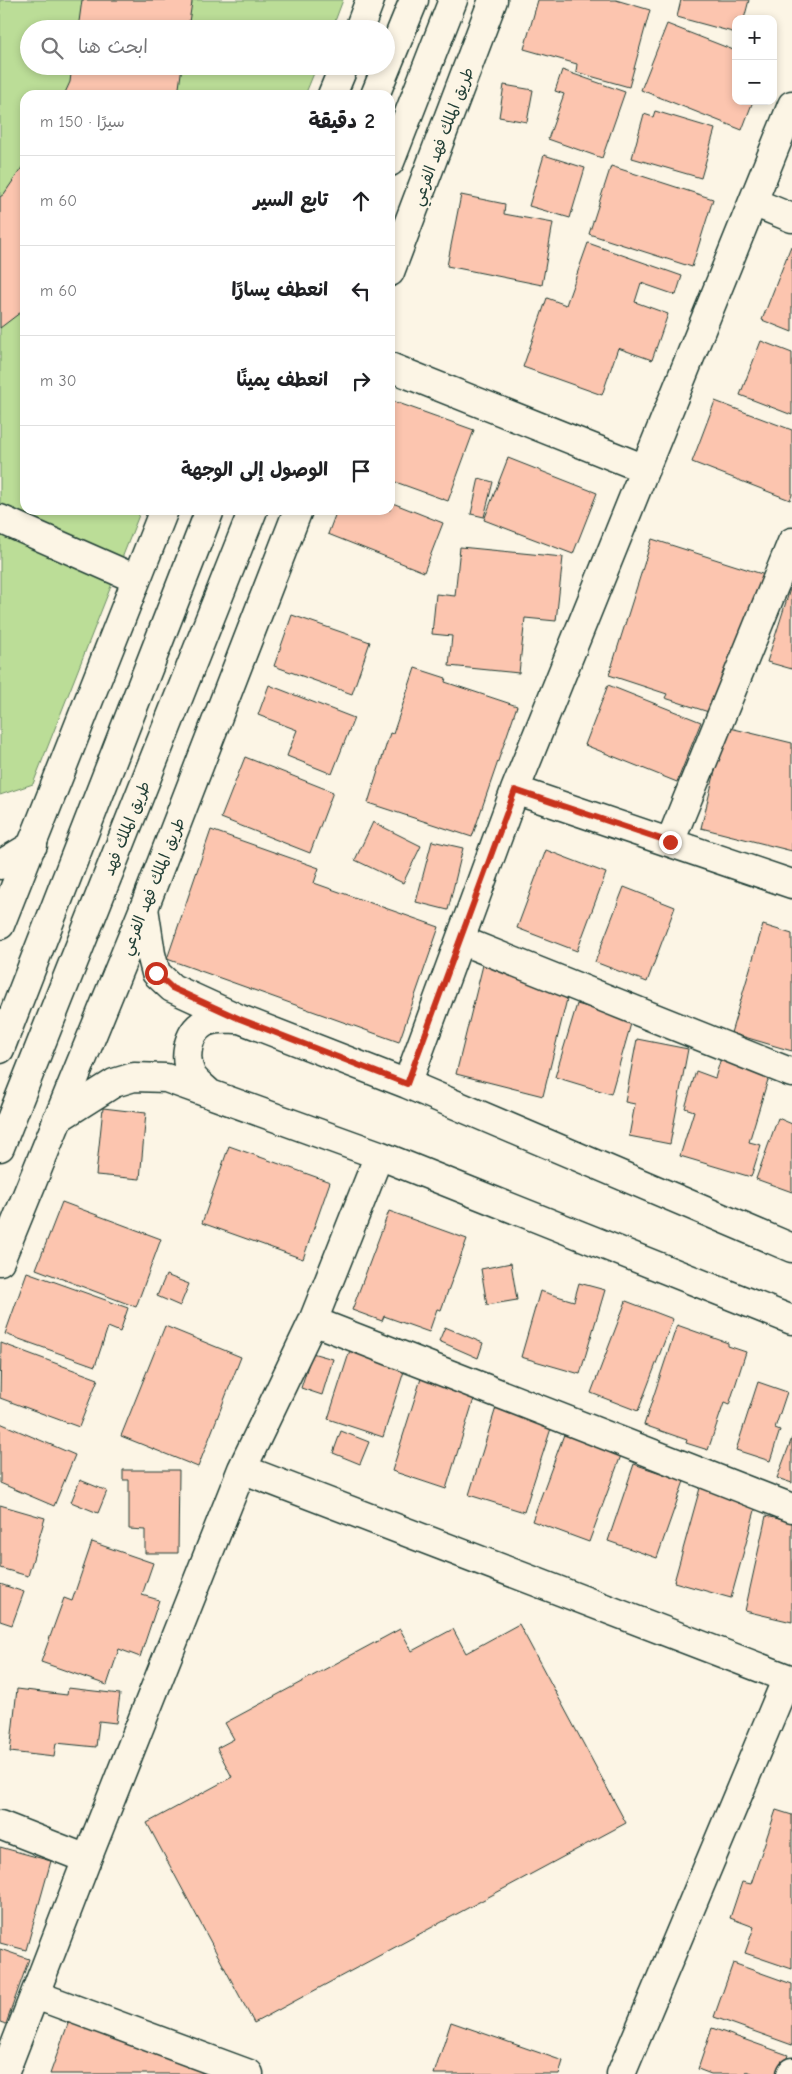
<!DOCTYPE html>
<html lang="ar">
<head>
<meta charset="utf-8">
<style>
	:root { --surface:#fff; --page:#f6f6f6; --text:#202124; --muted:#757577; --line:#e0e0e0 }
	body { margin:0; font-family:"Comic Neue","Playpen Sans Arabic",sans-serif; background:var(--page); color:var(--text); direction:rtl }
	.controls { position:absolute; right:15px; top:15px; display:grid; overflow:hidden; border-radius:10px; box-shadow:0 2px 8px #0003 }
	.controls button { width:45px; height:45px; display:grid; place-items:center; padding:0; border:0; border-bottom:1px solid var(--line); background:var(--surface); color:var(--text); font:25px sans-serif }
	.stop { position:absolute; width:15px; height:15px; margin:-11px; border:4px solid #c8321e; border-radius:50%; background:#fff }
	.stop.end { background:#c8321e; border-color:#fff; box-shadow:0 1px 5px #0008 }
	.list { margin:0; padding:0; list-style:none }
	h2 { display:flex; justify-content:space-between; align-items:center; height:65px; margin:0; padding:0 20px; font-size:21px }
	h2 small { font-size:16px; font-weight:400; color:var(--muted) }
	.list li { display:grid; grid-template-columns:32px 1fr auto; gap:15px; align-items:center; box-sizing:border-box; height:90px; padding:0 20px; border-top:1px solid var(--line) }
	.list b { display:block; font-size:19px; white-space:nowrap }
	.list em { font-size:16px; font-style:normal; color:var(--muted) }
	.icon { flex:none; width:28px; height:28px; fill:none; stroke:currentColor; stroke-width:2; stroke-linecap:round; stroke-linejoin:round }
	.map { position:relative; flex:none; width:792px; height:2074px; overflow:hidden; direction:ltr }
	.search { position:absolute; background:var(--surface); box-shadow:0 2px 8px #0003; left:20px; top:20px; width:375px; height:55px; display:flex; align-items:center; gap:12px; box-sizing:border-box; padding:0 18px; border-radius:28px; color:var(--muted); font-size:19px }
	.panel { position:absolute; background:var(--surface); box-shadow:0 2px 8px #0003; left:20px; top:90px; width:375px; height:425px; border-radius:15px; direction:rtl }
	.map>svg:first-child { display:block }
</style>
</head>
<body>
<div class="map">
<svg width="792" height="2074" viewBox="0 0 792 2074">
	<rect width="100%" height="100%" fill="#fcf5e5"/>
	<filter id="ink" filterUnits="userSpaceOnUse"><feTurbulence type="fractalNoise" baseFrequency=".02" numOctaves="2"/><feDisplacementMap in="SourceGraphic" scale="10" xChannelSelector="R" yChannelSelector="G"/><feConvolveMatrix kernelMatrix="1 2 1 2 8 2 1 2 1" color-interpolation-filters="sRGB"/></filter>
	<g filter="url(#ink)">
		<path fill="#bbdd97" stroke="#6d8d66" d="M0 0H343L332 29H29V66H317L305 95H25V510H141L33 784 0 795Z"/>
		<path fill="#fcc5af" stroke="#1f3d34" d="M82 0H191L192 2 188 29H78Z
			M538 0H616L650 10 629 87 576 72 577 64 524 49Z
			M681 0H749L744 19H736V33L677 17Z
			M667 24 736 51V101H753L742 130 641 90Z
			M72 66H182L178 95H64L70 82Z
			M562 70 625 92 602 158 548 139 564 94 555 91Z
			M504 85 533 90 527 122 499 117Z
			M655 111 715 129 701 178 632 158 644 114 653 117Z
			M544 155 585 168 570 218 529 206Z
			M25 163V309L0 328V197L4 194Z
			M611 166 713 199 692 267 589 234Z
			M461 195 505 204 504 214 553 223 542 285 447 266Z
			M588 243 682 276 676 295 641 283 635 302 668 314 652 360 618 348 602 395 523 367 547 298 566 305Z
			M791 246 792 247V332L762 320Z
			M761 341 792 353V415L740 395Z
			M390 400 474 430 448 501 390 480Z
			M715 401 792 430V495L790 500 692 462Z
			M508 458 597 493 573 554 484 520Z
			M479 478 493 482 484 517 471 514Z
			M390 502 443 523 424 572 328 534 337 510H390Z
			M652 539 765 575 721 716 665 698 667 694 609 675Z
			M460 547 563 557 556 621 525 618 519 673 449 666 452 636 432 634 436 594 455 596Z
			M792 583V669L767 662Z
			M292 615 370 642 352 694 274 666Z
			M415 668 446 678 445 682 517 706 472 837 368 803 390 733 393 734Z
			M269 685 354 718 332 774 287 756 297 730 258 715Z
			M608 685 701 722 677 782 585 745Z
			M726 727 792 743V851L701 828Z
			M245 757 333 792 310 853 221 818Z
			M373 822 421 846 403 883 355 860Z
			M211 830 319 868 314 883 439 927 399 1042 167 959Z
			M432 841 463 848 448 910 416 902Z
			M546 850 606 873 577 951 517 928Z
			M624 887 675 907 647 982 595 962Z
			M763 925 792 934V1051L731 1033Z
			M483 965 570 987 543 1096 456 1074Z
			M577 1004 632 1020 611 1094 555 1077Z
			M637 1039 688 1049 670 1144 629 1136 635 1104 625 1102Z
			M721 1058 770 1073 749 1142 761 1145 751 1177 680 1156 694 1111 685 1108 696 1071 715 1078Z
			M103 1108 146 1113 140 1179 96 1175Z
			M778 1118 792 1124V1192L756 1179Z
			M229 1146 330 1182 303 1259 202 1223Z
			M62 1202 161 1239 136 1307 36 1269Z
			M389 1211 467 1239 441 1310 437 1309 429 1332 384 1316 382 1321 352 1310Z
			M511 1263 517 1300 487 1305 481 1269Z
			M27 1272 128 1308 120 1332 108 1327 95 1366 5 1334Z
			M166 1275 189 1284 180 1306 157 1296Z
			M579 1283 605 1290 580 1374 521 1357 540 1291 574 1301Z
			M626 1301 673 1319 638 1411 591 1393Z
			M677 1325 728 1343V1346L746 1352 729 1405 724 1403 708 1450 686 1443 687 1440 644 1425Z
			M165 1326 241 1357 198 1467 121 1436Z
			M445 1327 483 1343 478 1358 439 1341Z
			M1 1343 98 1379 79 1427 0 1398Z
			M351 1347 406 1365 383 1437 328 1419Z
			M312 1353 333 1359 322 1395 301 1388Z
			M424 1369 478 1386 446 1489 392 1471Z
			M758 1382 787 1392 775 1428 780 1430 770 1461 736 1450Z
			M498 1401 554 1419 524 1512 469 1495Z
			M0 1423 75 1455 54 1506 0 1483Z
			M566 1429 623 1450 589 1542 532 1521Z
			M341 1431 369 1442 360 1464 333 1453Z
			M792 1438V1483L777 1478Z
			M634 1464 684 1481 657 1558 608 1541Z
			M123 1470H179L178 1553H145V1530L129 1529V1480H123Z
			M80 1480 107 1491 98 1513 71 1502Z
			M700 1488 757 1503 731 1598 674 1582Z
			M0 1505 45 1518 28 1576 0 1568Z
			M766 1516 792 1522V1622L745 1611Z
			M92 1542 153 1563 142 1595 159 1600 140 1657 119 1649 107 1685 41 1662 64 1598 72 1601Z
			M0 1584 24 1592 12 1625 0 1621Z
			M519 1624 626 1823 254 2023 147 1823 232 1777 217 1748 234 1739 225 1723 400 1629 412 1651 453 1629 466 1653Z
			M68 1688 120 1694 116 1723 99 1721 96 1747 56 1743 54 1757 10 1752 17 1689 67 1695Z
			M776 1810 792 1815V1969L745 1953 754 1927 730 1918 742 1882 751 1884Z
			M0 1847 51 1861 26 1950 0 1943Z
			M0 1949 29 1959 6 2024 0 2022Z
			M733 1963 792 1984V2045L714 2017Z
			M69 2021 209 2074H50Z
			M451 2022 563 2061 559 2074H434Z
			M712 2028 788 2055 781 2074H754L747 2071 746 2074H711L698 2069Z"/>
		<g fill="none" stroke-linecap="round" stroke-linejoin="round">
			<g stroke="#1f3d34" stroke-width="31">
				<path id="minor" d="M753 202 792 218
					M390 367 645 469
					M0 519 136 579
					M515 790 792 884
					M670 842 792 542
					M0 865 33 845
					M144 908 151 954 156 973 172 988 240 1019 407 1084 792 1248
					M460 940 792 1073
					M407 1084 515 790 792 105
					M209 1093C204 1088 196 1082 192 1076 183 1059 187 1033 204 1023 214 1017 227 1019 239 1019
					M57 1119 114 1083 134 1077 166 1078 379 1155 792 1320
					M313 1321 792 1508
					M242 1469 792 1680
					M0 1825 87 1859
					M36 1995 249 2074
					M4 2074 87 1859 242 1469 313 1321 379 1155
					M621 2074 787 1678
					M791 2074 792 2072"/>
			</g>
			<g stroke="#1f3d34" stroke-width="31">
				<path id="major" d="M359 29 370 0
					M332 95 344 66
					M390 272 493 0
					M0 925 164 510
					M0 1261 144 908 298 510"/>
			</g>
			<g stroke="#1f3d34" stroke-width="31">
				<path id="highway" d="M375 95 414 0
					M390 162 453 0
					M0 1049 210 510
					M0 1147 253 510"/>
			</g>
			<use href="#minor" stroke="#fcf5e5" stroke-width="28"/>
			<use href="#major" stroke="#fcf5e5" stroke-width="28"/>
			<use href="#highway" stroke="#fcf5e5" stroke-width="28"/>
		</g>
	</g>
	<g fill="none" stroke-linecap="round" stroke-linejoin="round" filter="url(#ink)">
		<path stroke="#c8321e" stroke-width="6" d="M156 973 172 988 240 1019 407 1084 515 790 670 842"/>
	</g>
	<g text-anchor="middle" stroke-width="5" stroke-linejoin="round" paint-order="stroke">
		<g font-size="16" fill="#1f3d34" stroke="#fcf5e5">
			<text transform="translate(442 136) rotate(-69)" y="6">طريق الملك فهد الفرعي</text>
			<text transform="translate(126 828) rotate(-68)" y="6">طريق الملك فهد</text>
			<text transform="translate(152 886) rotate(-68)" y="6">طريق الملك فهد الفرعي</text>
		</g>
	</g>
</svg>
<div class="controls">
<button>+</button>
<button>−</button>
</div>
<div class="stop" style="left:156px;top:973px"></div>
<div class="stop end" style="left:670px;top:842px"></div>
<div class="search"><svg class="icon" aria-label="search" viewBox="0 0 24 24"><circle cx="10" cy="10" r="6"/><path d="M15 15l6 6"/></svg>ابحث هنا</div>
<section class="panel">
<h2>2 دقيقة<small>سيرًا · 150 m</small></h2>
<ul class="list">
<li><svg class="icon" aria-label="ahead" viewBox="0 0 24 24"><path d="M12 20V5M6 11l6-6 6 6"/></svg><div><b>تابع السير</b></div><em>60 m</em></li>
<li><svg class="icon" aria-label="left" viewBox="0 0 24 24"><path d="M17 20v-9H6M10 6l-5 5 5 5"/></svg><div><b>انعطف يسارًا</b></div><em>60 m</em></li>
<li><svg class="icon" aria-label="right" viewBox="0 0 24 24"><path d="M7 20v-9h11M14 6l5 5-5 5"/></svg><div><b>انعطف يمينًا</b></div><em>30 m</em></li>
<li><svg class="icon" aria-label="arrive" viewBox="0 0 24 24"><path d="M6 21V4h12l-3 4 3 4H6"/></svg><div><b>الوصول إلى الوجهة</b></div></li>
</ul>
</section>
</div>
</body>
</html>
